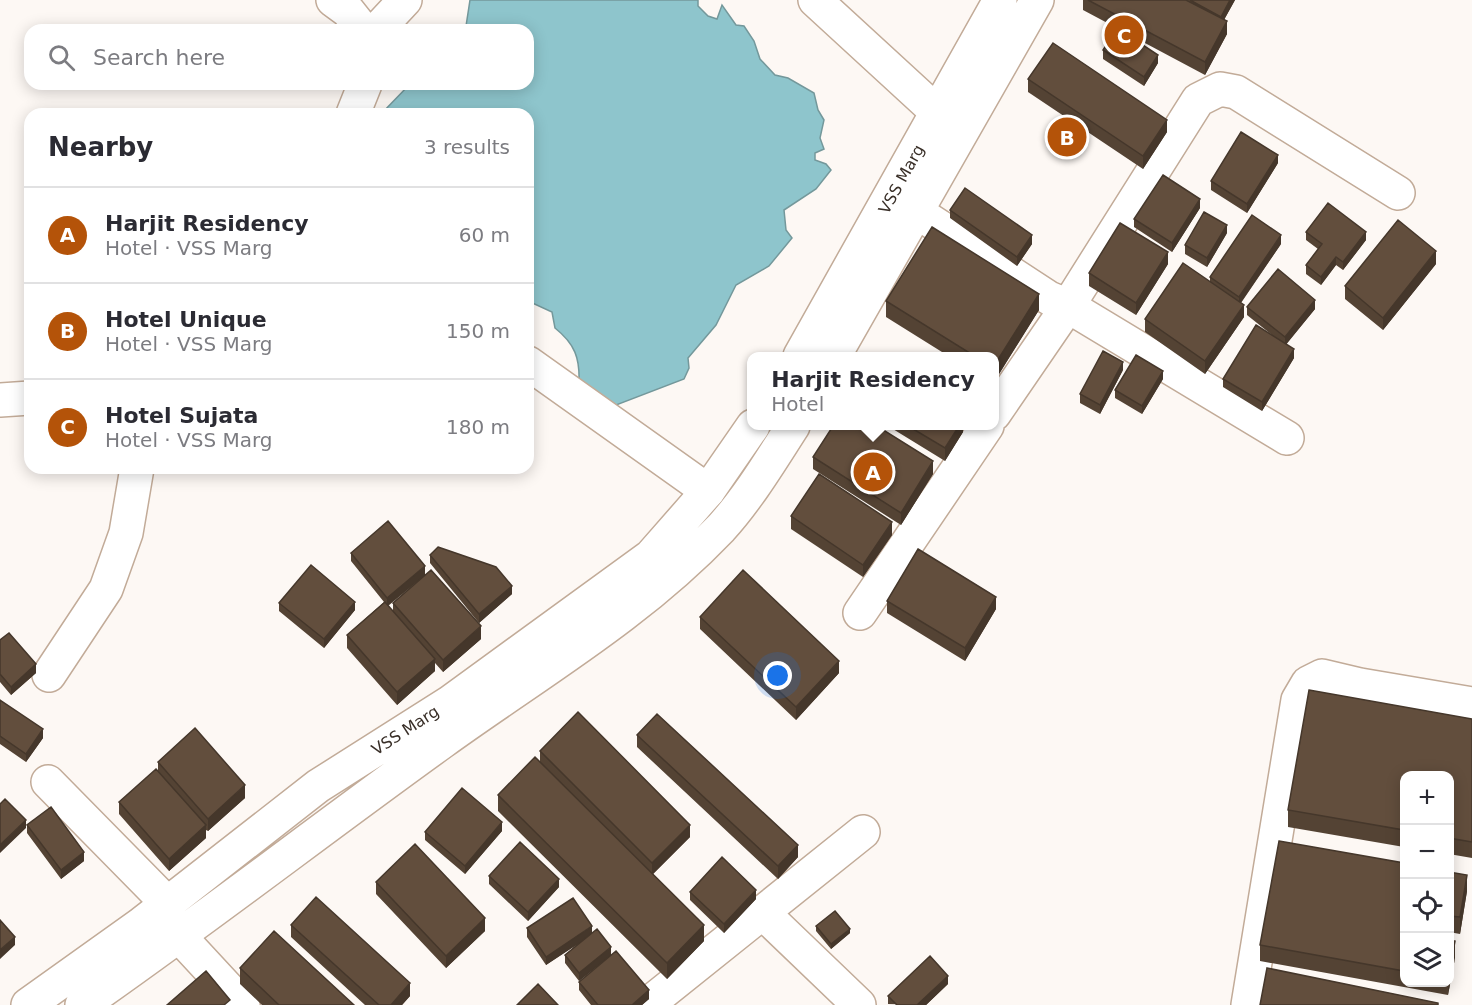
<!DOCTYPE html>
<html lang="en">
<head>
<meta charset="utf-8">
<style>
	:root { --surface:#fff; --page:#f2f2f3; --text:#2b2b33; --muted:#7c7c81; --line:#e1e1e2; --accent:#b45309 }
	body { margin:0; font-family:"DejaVu Sans",sans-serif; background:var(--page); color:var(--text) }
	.controls { position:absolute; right:18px; bottom:18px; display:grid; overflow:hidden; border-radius:12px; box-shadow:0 3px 15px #0003 }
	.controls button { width:54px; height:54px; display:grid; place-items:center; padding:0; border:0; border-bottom:2px solid var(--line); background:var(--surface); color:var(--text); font:30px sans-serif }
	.you { position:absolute; left:778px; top:676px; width:21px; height:21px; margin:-15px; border:4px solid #fff; border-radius:50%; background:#1a73e8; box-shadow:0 0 0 9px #1a73e833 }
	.badge { display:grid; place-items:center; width:39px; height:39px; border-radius:50%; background:var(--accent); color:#fff; font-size:20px; font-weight:700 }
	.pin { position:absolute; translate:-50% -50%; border:3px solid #fff; box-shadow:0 2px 6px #0006 }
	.popup { position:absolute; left:747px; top:352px; width:252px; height:78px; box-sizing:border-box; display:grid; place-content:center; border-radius:12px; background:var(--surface); filter:drop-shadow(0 2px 4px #0005); font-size:20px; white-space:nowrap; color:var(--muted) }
	.popup b { font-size:22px; color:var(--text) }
	.popup::after { content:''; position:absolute; left:50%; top:100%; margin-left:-12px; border:12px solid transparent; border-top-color:var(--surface) }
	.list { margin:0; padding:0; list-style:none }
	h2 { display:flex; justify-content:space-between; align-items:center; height:78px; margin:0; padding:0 24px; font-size:26px }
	h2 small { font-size:20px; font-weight:400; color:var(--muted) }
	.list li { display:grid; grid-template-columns:39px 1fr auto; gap:18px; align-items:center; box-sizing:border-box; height:96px; padding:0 24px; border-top:2px solid var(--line) }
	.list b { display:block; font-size:22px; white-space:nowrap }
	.list p { margin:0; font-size:20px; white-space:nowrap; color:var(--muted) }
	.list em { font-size:20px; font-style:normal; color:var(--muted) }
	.icon { flex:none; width:33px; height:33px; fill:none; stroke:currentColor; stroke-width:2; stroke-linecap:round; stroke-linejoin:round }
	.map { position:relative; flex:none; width:1472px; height:1005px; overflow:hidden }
	.search { position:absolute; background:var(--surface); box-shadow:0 3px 15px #0003; left:24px; top:24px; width:510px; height:66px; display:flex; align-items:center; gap:15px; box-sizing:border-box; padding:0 21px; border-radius:18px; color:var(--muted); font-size:22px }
	.panel { position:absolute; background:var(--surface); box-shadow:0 3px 15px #0003; left:24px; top:108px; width:510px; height:366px; border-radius:18px }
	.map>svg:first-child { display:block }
</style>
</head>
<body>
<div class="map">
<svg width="1472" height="1005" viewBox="0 0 1472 1005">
	<rect width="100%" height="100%" fill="#fdf8f4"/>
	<path fill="#8ec5cc" stroke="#74989b" stroke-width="1.5" d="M470 0H698V6L708 16 717 19 722 5 736 25 744 26 754 41 760 59 775 75 788 78 814 93 818 110 824 120 820 138 824 149 815 153V160L826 164 831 170 816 189 784 210 786 230 792 238 769 266 736 285 716 325 688 358 689 368 684 379 611 407 579 383C580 358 575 344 555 328L552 312 528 301V114H381L410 84H528V30H442L466 26Z"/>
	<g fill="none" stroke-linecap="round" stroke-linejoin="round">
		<g stroke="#c2ab98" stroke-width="36">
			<path id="minor" d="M333 0 348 11 363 30
				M815 0 938 113
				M377 30 405 0
				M353 114 365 84
				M917 212 1049 298 1068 306 1287 438
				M528 363 708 491
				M0 400 30 398
				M994 414 1068 306 1198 100 1220 89 1236 92 1398 193
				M860 613 987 426
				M49 675 106 589 126 533 137 468
				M48 782 168 904
				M762 912 859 1005
				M180 937 243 1005
				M647 1005 863 832
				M1248 1005 1298 700 1308 683 1322 676 1360 685 1472 704"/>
		</g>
		<g stroke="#c2ab98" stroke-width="36">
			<path id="major" d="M800 356 1000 0
				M834 356 1037 0
				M28 1005 140 925 318 786 449 703 651 556 708 491 753 426
				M82 1005C204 920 321 829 442 742 539 672 637 616 721 528 749 497 771 460 793 426"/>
		</g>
		<use href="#minor" stroke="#fff" stroke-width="33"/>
		<use href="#major" stroke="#fff" stroke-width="33"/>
	</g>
	<path fill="#544334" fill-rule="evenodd" d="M1083 0H1235L1224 20 1227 34 1205 75 1083 10Z
		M1103 50 1158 63 1144 86 1103 59Z
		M1028 79 1167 132 1143 169 1028 92Z
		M1278 163 1247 213 1211 190V181Z
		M1200 208 1172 252 1134 227V219Z
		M950 210 1032 244 1017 266 950 218Z
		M1306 232 1366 240 1343 270 1336 265 1321 285 1306 274V265L1318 249 1306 240Z
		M1227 233 1207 267 1185 254V245Z
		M1281 244 1241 303 1244 317 1205 374 1145 332V319L1210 282V277Z
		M1168 264 1136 315 1089 286V273Z
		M1436 264 1383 330 1345 299V286Z
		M886 301 1039 310 994 382V357H950L886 317Z
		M1247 307 1315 309 1286 344 1294 358 1262 411 1223 387V379L1272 335 1247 315Z
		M1123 370 1100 414 1080 403V394Z
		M1163 379 1142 414 1115 398V390Z
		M888 426H963V432L945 461Z
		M813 457 933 474 901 525 813 469Z
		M791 516 892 535 863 577 791 529Z
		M351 553 425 574 481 639 443 672 435 663V671L397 705 347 648V635L384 602 351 561ZM417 582 393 603V611L388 606Z
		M430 555 512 594 479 623 430 563Z
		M887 601 996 609 965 661 887 613Z
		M279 603 355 610 324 648 279 611Z
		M700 617 839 673 796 720 700 629Z
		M0 640 36 673 11 695 0 682Z
		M0 700 43 738 26 762 0 744Z
		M1472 719V858L1449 854V776H1404V847L1288 827V810Z
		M637 735 798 857 778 879 637 747Z
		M540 751 690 837 653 874 704 941 667 979 498 811V795L540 762Z
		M158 762 245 798 208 831 206 830V838L169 871 119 814V802L158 770Z
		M27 825 84 861 61 879 27 833Z
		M502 831 465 874 425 840V832Z
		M1404 863V982H1449L1455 958 1448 995 1260 961V945Z
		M1449 872 1467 891 1460 934 1449 932Z
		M489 876 559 887 528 921 489 884Z
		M376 882 485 931 446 968 376 894Z
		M690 892 756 899 724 933 690 900Z
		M291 925 410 996 402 1005H365L291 937Z
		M816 926 850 933 831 949 816 931Z
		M527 928 592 933 649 999 642 1005H591L579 990V982L607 959 579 981 565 963V955L577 944 546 965 527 937Z
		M240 968 354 1005H262L240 984Z
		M948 984 926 1005 888 1004V996Z"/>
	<path fill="#45372b" d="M1230 0H1235L1221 25V17Z
		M1227 21V34L1205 75V62Z
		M1158 55V63L1144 86V77Z
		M1167 120V132L1143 169V156Z
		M1278 155V163L1247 213V204Z
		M1200 199V208L1172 252V243Z
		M1227 225V233L1207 267V258Z
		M1366 232V240L1343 270V262Z
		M1032 235V244L1017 266V257Z
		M1281 235V244L1239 305V297Z
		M1436 251V264L1383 330V318Z
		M1168 252V264L1136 315V303Z
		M1336 257V265L1321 285V277Z
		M1039 294V310L994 382V366Z
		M1315 300V309L1285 346V337Z
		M1244 305V317L1205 374V361Z
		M1294 349V358L1262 411V402Z
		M1123 362V370L1100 414V405Z
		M1163 371V379L1142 414V406Z
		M959 426H963V432L945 461V448Z
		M933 461V474L901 525V513Z
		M892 522V535L863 577V565Z
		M425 566V575L387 606V598Z
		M512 586V594L479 623V614Z
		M996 597V609L965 661V648Z
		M355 602V610L324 648V639Z
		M481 626V639L443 672V660Z
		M435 659V671L397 705V692Z
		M839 661V673L796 720V707Z
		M36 664V673L11 695V687Z
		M43 729V738L26 762V754Z
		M245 785V798L208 831V819Z
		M26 820V828L0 853V845Z
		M502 822V831L465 874V866Z
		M206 825V838L169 871V859Z
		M690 825V837L652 875V863Z
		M798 845V857L778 879V866Z
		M84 852V861L61 879V870Z
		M1467 875V891L1460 934V917Z
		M559 879V887L528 921V912Z
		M756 890V899L724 933V924Z
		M485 918V931L446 968V956Z
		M704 925V941L667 979V963Z
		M592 926V935L546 965V957Z
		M850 929V933L831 949V944Z
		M15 937V945L0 959V950Z
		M1455 941V958L1448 995 1449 972Z
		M611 947V955L579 981V973Z
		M948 976V984L926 1005H917Z
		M410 983V996L402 1005H391Z
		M649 990V999L642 1005H632Z"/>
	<path fill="#624e3d" stroke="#45372b" stroke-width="1.5" d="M1088 0H1186L1227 21 1205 62Z
		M1190 0H1230L1221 17Z
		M1117 28 1158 55 1144 77 1103 50Z
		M1053 43 1167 120 1143 156 1028 79Z
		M1241 132 1278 155 1247 204 1211 181Z
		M1163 175 1200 199 1172 243 1134 219Z
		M965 188 1032 235 1017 257 950 210Z
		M1328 203 1366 232 1343 262 1336 257 1321 277 1306 265 1322 244 1306 232Z
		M1204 212 1227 225 1207 258 1185 245Z
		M1252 215 1281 235 1239 297 1210 277Z
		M1398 220 1436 251 1383 318 1345 286Z
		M1120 223 1168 252 1136 303 1089 273Z
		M932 227 1039 294 994 366V357H976L886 301Z
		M1183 263 1244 305 1205 361 1145 319Z
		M1278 269 1315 300 1285 337 1247 307Z
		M1256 325 1294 349 1262 402 1223 379Z
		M1103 351 1123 362 1100 405 1080 394Z
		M1136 355 1163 371 1142 406 1115 390Z
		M833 426H877L933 461 901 513 813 457Z
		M908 426H959L945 448Z
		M819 474 892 522 863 565 791 516Z
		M388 521 425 566 387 598 351 553Z
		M438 547 496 567 512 586 479 614 430 555Z
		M918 549 996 597 965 648 887 601Z
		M311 565 355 602 324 639 279 603Z
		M431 570 481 626 443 660 393 603Z
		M743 570 839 661 796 707 700 617Z
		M385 602 435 659 397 692 347 635Z
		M9 633 36 664 11 687 0 674V640Z
		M1309 690 1472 719V842L1449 838V776H1404V830L1288 810Z
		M0 700 43 729 26 754 0 736Z
		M578 712 690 825 652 863 540 751Z
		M657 714 798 845 778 866 637 735Z
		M195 728 245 785 208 819 158 762Z
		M535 757 704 925 667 963 498 795Z
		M156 769 206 825 169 859 119 802Z
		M462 788 502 822 465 866 425 832Z
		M5 799 26 820 0 845V804Z
		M51 807 84 852 61 870 27 825Z
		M1279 841 1404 863V971L1260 945Z
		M520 842 559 879 528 912 489 876Z
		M415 844 485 918 446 956 376 882Z
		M722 857 756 890 724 924 690 892Z
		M1449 872 1467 875 1460 917 1449 916Z
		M316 897 410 983 391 1005H379L291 925Z
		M573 898 592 926 546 957 527 928Z
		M835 911 850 929 831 944 816 926Z
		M0 920 15 937 0 950Z
		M597 929 611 947 579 973 565 955Z
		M274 931 354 1005H279L240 968Z
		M1449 940 1455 941 1449 972Z
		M616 951 649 990 632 1005H598L579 982Z
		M930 956 948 976 917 1005H897L888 996Z
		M1267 968 1438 1003V1005H1260Z
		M206 971 230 1000 224 1005H167Z
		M538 984 558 1005H517Z"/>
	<g text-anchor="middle" stroke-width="6" stroke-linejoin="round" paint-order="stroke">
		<g font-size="16" fill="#392f28" stroke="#fff">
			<text transform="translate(901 179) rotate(-61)" y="6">VSS Marg</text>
			<text transform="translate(405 730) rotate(-33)" y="6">VSS Marg</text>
		</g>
	</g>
</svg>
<div class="controls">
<button>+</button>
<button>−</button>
<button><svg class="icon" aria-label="locate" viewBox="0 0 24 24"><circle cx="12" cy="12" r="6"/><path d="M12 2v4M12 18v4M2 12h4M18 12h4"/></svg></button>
<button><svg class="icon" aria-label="layers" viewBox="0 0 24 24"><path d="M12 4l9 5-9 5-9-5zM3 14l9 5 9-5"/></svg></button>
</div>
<div class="you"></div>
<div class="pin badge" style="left:873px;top:472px">A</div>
<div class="popup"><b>Harjit Residency</b>Hotel</div>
<div class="pin badge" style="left:1067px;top:137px">B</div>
<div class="pin badge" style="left:1124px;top:35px">C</div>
<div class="search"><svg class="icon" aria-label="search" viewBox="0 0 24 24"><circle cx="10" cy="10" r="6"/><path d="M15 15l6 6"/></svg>Search here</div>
<section class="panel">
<h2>Nearby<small>3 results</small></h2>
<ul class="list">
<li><span class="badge">A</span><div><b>Harjit Residency</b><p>Hotel · VSS Marg</p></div><em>60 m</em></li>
<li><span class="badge">B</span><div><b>Hotel Unique</b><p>Hotel · VSS Marg</p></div><em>150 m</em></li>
<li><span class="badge">C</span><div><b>Hotel Sujata</b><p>Hotel · VSS Marg</p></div><em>180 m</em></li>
</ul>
</section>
</div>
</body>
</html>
